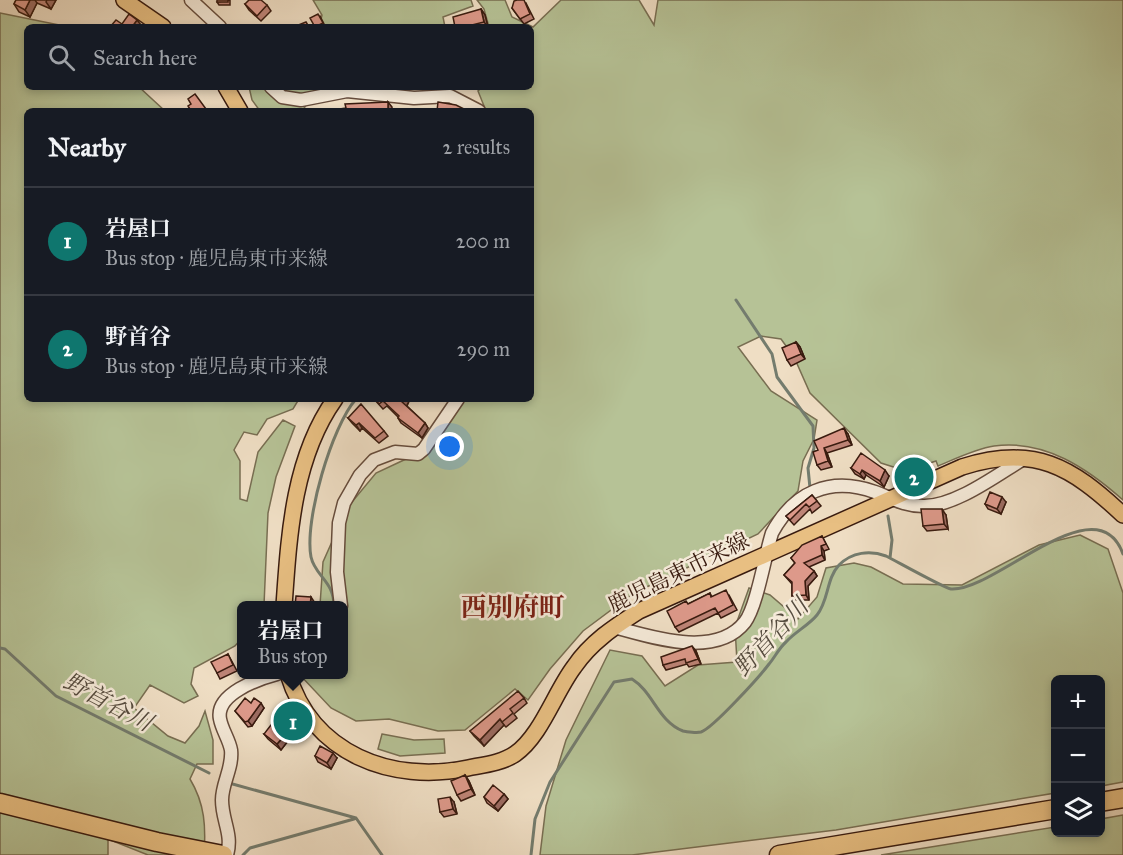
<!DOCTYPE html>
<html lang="en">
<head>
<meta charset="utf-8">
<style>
	:root { --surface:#171b24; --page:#20242c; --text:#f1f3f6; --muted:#9ea1a6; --line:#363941; --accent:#0f766e }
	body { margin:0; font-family:"IM FELL Great Primer","Noto Serif JP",serif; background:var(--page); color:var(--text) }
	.controls { position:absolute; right:18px; bottom:18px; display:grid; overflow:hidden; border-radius:9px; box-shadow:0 3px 9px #0003 }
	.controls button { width:54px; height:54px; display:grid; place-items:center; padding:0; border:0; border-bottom:2px solid var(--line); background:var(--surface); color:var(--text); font:30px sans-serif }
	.you { position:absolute; left:450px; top:447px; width:21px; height:21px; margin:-15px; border:4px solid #fff; border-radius:50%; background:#1a73e8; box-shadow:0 0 0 9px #1a73e833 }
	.badge { display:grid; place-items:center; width:39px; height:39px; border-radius:50%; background:var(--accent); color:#fff; font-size:20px; font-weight:700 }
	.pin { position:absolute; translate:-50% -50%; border:3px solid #fff; box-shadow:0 2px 6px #0006 }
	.popup { position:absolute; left:237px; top:601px; width:111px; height:78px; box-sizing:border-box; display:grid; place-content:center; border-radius:9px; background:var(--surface); filter:drop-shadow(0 2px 4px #0005); font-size:20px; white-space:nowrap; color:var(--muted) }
	.popup b { font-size:22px; color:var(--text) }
	.popup::after { content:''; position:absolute; left:50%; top:100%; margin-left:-12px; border:12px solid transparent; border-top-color:var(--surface) }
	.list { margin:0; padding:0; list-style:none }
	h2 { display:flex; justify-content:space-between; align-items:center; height:78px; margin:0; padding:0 24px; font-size:26px }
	h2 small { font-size:20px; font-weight:400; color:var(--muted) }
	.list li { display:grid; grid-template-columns:39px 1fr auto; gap:18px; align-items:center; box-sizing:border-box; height:108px; padding:0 24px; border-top:2px solid var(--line) }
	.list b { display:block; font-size:22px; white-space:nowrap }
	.list p { margin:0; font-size:20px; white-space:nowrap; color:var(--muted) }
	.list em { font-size:20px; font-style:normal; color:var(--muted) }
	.icon { flex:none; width:33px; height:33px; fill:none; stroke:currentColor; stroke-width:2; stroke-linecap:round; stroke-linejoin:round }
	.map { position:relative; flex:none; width:1123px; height:855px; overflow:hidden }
	.search { position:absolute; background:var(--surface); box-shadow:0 3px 9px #0003; left:24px; top:24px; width:510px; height:66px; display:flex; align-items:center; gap:15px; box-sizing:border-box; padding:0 21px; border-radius:9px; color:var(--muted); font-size:22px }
	.panel { position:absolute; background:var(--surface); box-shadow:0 3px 9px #0003; left:24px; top:108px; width:510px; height:294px; border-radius:9px }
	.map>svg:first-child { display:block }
</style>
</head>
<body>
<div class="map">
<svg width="1123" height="855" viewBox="0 0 1123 855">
	<rect width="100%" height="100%" fill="#efdec4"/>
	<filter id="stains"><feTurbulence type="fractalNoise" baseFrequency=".00333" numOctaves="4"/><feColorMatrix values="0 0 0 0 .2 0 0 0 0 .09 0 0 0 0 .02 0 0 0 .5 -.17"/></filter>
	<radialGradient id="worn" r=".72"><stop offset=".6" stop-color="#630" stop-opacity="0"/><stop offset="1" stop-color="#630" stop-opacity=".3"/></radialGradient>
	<path fill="#b6c296" stroke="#786e52" stroke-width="1.5" d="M313 0H471L473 6 443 17 445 27H319L322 15Z
		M477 0H505L512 17 533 27 561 0H639L654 25 658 0H1123V500C1088 469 1045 439 994 446 975 449 955 459 938 466L936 461 906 471 881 463 810 393 794 357 781 339 761 336 738 347 771 391 817 420 814 439 803 461 798 491 758 534 634 593 583 631 550 669 528 700 515 689 465 730 438 731 389 719 356 721 331 708 300 675 344 674V606L320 605 323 562 347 508 376 473 406 459 446 423 454 399H531V111H486L478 91 482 87H531V27H489L484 9Z
		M0 13 69 27H27V87H139L165 111H27V399H299L293 409 267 419 257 435 244 432 234 450 240 461V499L247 501 258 452 283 420 295 426 276 477 268 513 264 605 242 606V638L235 646 194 668 191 684 198 696 184 703 150 685 134 708 168 736 185 743 199 726 205 711 213 740V764H197L190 779C205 804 206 827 204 855H148L108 839V855H0Z
		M249 87H410L408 93 312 97 302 111H260L252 100Z
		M1080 535 1108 549 1123 593V782L1101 786 1100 680H1056L1055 793 836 830 632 855H540L546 806 566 740 610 650 642 656 665 686 698 665 737 662 735 627 749 588 770 595 798 619 817 597 826 568 854 563 871 567 903 584 962 585 1039 545Z
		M382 734 414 740 444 739 445 753 400 756 378 749Z
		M1123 815V855H881L1055 827 1056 832H1100L1101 819Z"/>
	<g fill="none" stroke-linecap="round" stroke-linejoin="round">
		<path stroke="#747c6e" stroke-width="3" d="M736 300 772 354 777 377 813 426 814 448 808 468 810 488
			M888 516 892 540 890 558
			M334 606C334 581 315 576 311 557 304 520 332 426 356 399
			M0 648 5 649 56 696 209 773
			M229 783 356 818 382 855
			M243 855 250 848 354 819
			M531 855 535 819 550 782 614 682 632 679C653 692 658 721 683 731 687 732 697 733 701 732 713 728 760 676 769 664 775 657 779 648 786 642 795 632 809 625 817 615 829 600 826 579 839 565 852 552 870 550 886 556 896 561 944 588 951 589 995 592 1097 482 1123 554"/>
		<g stroke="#664c3c" stroke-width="15">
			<path id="minor" d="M191 0 220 27
				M271 87 282 97 301 100 347 91 414 98 450 96 479 111
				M341 606 337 572 339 523 344 503 360 475 374 460 395 452 418 454 424 449 458 399
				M614 627C651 637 716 659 745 622 757 606 765 555 772 533 794 492 830 476 875 492 891 498 905 506 923 506 955 507 998 474 1025 458
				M227 855C233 834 222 821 222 800 222 783 233 768 231 750 229 739 222 730 220 719 215 694 258 679 277 674"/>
		</g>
		<g stroke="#391b0f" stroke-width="18">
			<path id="major" d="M124 0 163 27
				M226 87 240 111
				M284 606C289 535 293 458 335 399
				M288 674C312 754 392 784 468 768 483 765 502 763 515 754 541 736 555 692 574 667 591 642 614 627 639 611L962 467C1034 444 1071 466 1123 515"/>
		</g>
		<g stroke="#391b0f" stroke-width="21">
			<path id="highway" d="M1100 802 1123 798
				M0 803 157 842 223 855
				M779 855 1056 809"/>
		</g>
		<use href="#minor" stroke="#f5ead9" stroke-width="12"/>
		<use href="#major" stroke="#e8bf82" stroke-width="15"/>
		<use href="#highway" stroke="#e8bf82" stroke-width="18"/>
	</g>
	<path fill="#be8477" stroke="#391b0f" stroke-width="1.5" d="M16 0H56L51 9 37 3 30 17 19 12 14 4Z
		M230 0V5H219L217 2Z
		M526 3 534 19 524 24 512 8Z
		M245 4 267 5 271 11 261 21 249 10Z
		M481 9 485 15 488 27H455Z
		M320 16 325 26 323 27H315Z
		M796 342 800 347 805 359 791 366 787 360Z
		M374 399H410L407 406 425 423 428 428 422 438 401 423 398 418V417L387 406 383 409Z
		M348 418 384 431 388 436 379 443 362 428 360 431 352 423Z
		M848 434 852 445 827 453 832 467 821 470 817 465 818 450Z
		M851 468 889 476 884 487 866 475 864 479 855 474Z
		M812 495 821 506 812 513 810 509 794 525 786 516Z
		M1006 502 1001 514 988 509 985 504Z
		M946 515 948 529 927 531 923 526Z
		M822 536 829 549 824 551 825 560 809 567 814 571 817 576 808 586 809 600H796L792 596V584L784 575 795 563 791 558Z
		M710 593 712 597 729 595 737 610 721 618 718 613 679 632 675 627 688 604Z
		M696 651 701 664 689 667 687 664 666 670 663 665Z
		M228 654 237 671 220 679 217 673Z
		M524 698 527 703 514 714 517 718 506 727 504 725 484 746 474 736 470 731Z
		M251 703 264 708 252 726 248 727 235 711Z
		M264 734 291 737 281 750 268 739Z
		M315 756 337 758 331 769 318 762Z
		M465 775 469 781 475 795 461 801 457 795Z
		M504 794 508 799 498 811 487 803 484 797Z
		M454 802 457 814 444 817 440 812Z"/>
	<path fill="#9b6b61" stroke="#391b0f" stroke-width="1.5" d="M30 0H35L37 3 30 17 25 10Z
		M47 0H56L51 9 46 2Z
		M481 9 485 15 488 27 484 22Z
		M137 20 141 25 139 27H132Z
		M388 102 392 107V111H388Z
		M796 342 800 347 805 359 801 354Z
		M404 399H410L406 407 402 402Z
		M359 423 362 428 360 431 356 425Z
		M425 423 428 428 422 438 418 433Z
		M844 428 848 434 852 445 848 440Z
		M824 448 827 453 832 467 828 461Z
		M862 470 866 475 864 479 860 474Z
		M885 470 889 476 884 487 880 481Z
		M1002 497 1006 502 1001 514 997 509Z
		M942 509 946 515 948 529 944 524Z
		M821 546 824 551 825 560 822 555Z
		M814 571 817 576 808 586 809 600 806 595 805 581Z
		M311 597 315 603V606H310Z
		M692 646 696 651 701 664 698 659Z
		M261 703 264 708 252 726 248 721Z
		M500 719 504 725 484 746 480 740Z
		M288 732 291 737 281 750 277 744Z
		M333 753 337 758 331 769 327 763Z
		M465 775 469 781 475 795 471 789Z
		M504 794 508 799 498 811 494 806Z
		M450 797 454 802 457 814 453 809Z"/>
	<path fill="#dd998a" stroke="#391b0f" stroke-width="1.5" d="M16 0H30L25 10 14 4Z
		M217 0H228V2H217Z
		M249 0H261L267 5 257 16 245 4Z
		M517 0H524L530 14 520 19 512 8 514 1Z
		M481 9 484 22 464 27H455L453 17Z
		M129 14 137 20 132 27H110L116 20 122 24Z
		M318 14 323 23 315 27 310 18Z
		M306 22 309 27 296 26Z
		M195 94 206 109 202 111H191L188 106 191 104 188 99Z
		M388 102V111H327L346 108 345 104Z
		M438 102 456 105 468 111H437Z
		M796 342 801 354 787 360 782 348Z
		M375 399H404L402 402 425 423 418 433 398 418 399 416 383 401 379 404Z
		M361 404 384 431 375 438 359 423 356 425 348 418Z
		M844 428 848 440 824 448 828 461 817 465 813 452 818 450 814 441Z
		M861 453 885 470 880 481 862 470 860 474 851 468Z
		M990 492 1002 497 997 509 985 504Z
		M812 495 817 501 809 507 806 504 790 520 786 516Z
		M921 509H942L944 524 923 526Z
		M822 536 826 544 821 546 822 555 804 563 814 571 805 581 806 595 792 596V582L784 575 795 563 791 558 802 545Z
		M726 590 733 605 718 613 715 608 675 627 667 611 686 601 688 604 710 593 711 597Z
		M296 596 311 597 310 606H295Z
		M692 646 698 659 686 663 685 659 663 665 661 657Z
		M228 654 233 665 217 673 211 662Z
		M518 691 524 698 510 709 513 713 502 722 500 719 480 740 470 731Z
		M245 698 251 703 254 698 261 703 248 721 245 722 235 711Z
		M274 721 288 732 277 744 264 734Z
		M320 746 333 753 327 763 315 756Z
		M465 775 471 789 457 795 451 781Z
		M493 785 504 794 494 806 484 797Z
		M450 797 453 809 440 812 438 799Z"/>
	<g text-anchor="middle" stroke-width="5" stroke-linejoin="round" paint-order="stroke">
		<g font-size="22" fill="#391b0f" stroke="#f5ead9">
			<text transform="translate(678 572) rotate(-26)" y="8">鹿児島東市来線</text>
		</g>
		<g font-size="24" font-style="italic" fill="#564c3f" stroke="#f5ead9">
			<text transform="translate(771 637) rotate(-47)" y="8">野首谷川</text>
			<text transform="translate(108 702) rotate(28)" y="8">野首谷川</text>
		</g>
		<g font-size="26" font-weight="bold" fill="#7a1f14" stroke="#f5ead9">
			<text x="513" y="616">西別府町</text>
		</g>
	</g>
	<rect width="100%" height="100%" filter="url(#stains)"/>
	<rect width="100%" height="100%" fill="url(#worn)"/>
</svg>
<div class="controls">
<button>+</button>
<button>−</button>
<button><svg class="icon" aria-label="layers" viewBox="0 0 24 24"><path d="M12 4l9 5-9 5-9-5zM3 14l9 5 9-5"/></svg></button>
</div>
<div class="you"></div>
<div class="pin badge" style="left:293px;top:721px">1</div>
<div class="popup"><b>岩屋口</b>Bus stop</div>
<div class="pin badge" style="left:914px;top:477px">2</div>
<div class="search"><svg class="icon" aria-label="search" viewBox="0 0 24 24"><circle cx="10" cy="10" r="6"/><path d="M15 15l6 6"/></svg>Search here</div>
<section class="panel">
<h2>Nearby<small>2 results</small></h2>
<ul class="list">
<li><span class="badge">1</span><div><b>岩屋口</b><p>Bus stop · 鹿児島東市来線</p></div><em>200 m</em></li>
<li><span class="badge">2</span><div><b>野首谷</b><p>Bus stop · 鹿児島東市来線</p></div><em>290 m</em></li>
</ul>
</section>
</div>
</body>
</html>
